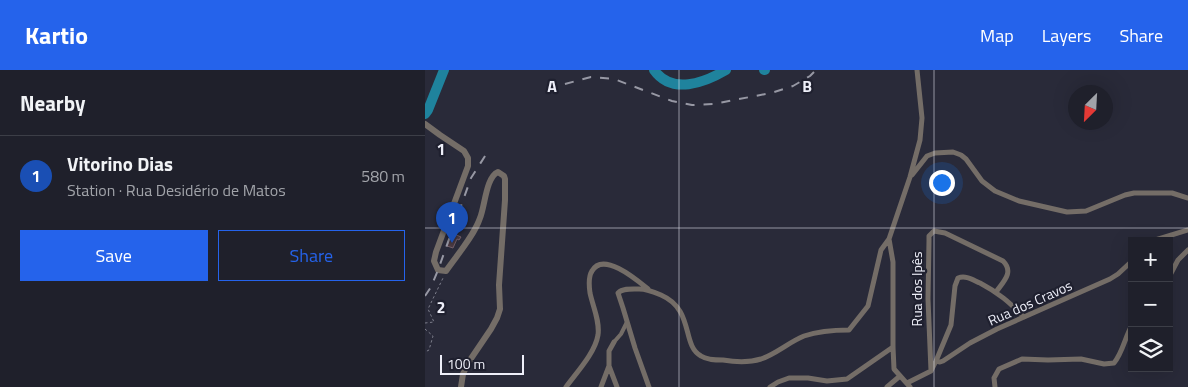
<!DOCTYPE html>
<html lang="en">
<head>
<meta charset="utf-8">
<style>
	:root { --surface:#1f202b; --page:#2c2d37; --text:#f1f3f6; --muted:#a1a3a9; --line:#3c3e47; --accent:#2563eb }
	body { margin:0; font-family:"Titillium Web",sans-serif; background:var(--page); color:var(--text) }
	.controls { position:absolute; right:15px; bottom:15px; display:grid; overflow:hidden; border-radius:0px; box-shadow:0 5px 20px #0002 }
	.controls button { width:45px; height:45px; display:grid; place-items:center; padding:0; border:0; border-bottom:1px solid var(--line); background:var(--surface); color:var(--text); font:25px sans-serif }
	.compass { position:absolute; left:643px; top:15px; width:45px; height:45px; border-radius:50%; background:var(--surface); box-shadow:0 5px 20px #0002; rotate:204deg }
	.scale { position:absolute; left:15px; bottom:12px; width:84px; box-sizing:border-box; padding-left:5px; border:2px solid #eeeff9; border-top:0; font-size:14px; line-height:18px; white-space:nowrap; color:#eeeff9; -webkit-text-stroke:4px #1f202f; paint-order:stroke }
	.you { position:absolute; left:516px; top:112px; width:18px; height:18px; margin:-12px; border:4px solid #fff; border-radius:50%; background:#1a73e8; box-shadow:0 0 0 8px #1a73e833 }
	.badge { display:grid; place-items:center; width:32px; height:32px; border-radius:50%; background:var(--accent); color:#fff; font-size:16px; font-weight:700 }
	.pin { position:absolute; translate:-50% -41px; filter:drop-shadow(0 1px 2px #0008) }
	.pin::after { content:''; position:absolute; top:26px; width:18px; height:15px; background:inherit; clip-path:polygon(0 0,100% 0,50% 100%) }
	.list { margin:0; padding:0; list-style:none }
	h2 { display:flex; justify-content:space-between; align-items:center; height:65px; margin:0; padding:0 20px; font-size:21px }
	h2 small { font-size:16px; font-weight:400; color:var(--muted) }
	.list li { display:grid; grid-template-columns:32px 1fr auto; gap:15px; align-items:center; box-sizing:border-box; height:80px; padding:0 20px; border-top:1px solid var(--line) }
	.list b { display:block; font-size:19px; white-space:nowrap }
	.list p { margin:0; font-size:16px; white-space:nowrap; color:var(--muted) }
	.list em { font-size:16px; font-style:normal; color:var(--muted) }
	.actions { display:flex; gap:10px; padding:15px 20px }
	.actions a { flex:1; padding:11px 0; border:1px solid var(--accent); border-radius:0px; text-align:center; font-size:18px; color:var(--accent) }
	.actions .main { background:var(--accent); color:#fff }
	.icon { flex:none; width:28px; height:28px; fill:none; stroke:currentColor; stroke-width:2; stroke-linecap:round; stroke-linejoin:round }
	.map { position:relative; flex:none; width:763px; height:317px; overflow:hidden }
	header { display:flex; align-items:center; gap:30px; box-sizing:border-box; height:70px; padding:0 25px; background:var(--accent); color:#fff }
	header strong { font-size:24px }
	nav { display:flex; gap:28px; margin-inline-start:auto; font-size:18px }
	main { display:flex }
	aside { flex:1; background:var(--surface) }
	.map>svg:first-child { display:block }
</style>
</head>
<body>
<header>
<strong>Kartio</strong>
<nav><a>Map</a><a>Layers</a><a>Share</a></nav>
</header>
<main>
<aside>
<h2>Nearby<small></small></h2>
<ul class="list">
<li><span class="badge" style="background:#1a4fb4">1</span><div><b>Vitorino Dias</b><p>Station · Rua Desidério de Matos</p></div><em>580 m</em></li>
</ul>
<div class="actions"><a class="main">Save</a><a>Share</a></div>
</aside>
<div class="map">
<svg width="763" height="317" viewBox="0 0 763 317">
	<rect width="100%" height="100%" fill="#292a39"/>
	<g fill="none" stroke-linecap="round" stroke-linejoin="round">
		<path stroke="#1f839d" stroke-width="2" d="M0 35 3 40"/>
		<path stroke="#1f839d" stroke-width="10" d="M229 0C247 25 279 13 301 0
			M339 0H340
			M0 44 3 40 19 0"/>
	</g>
	<path fill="#4a3a42" stroke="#736069" d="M27 163 36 167 34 170 32 169 28 178 22 176Z"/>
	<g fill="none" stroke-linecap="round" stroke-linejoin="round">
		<path stroke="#7d7e8b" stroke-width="1" stroke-dasharray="2.5 2.5" stroke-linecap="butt" d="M0 253 9 252 3 239 19 206
			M0 259 8 266 4 280 0 282"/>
		<path stroke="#746d67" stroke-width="4" d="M189 272 196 264 202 252"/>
		<path stroke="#746d67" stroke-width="5" d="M487 105 502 86 510 83 528 82 536 85 541 89 557 111 570 121 594 131 642 142 661 141 700 125 709 123H747L763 128
			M464 169 468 192V277L469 299 485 317
			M727 171 763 160
			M744 207 753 190 763 180
			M511 291 515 292 518 291 545 273 572 259 685 209 693 204 707 191
			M184 296 192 317
			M506 301 503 229 504 171V166L509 161 520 163 578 191C589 202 579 211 571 222
			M482 313 506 301 511 291 526 255 530 216 533 208C541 205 548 210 555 213 574 223 584 232 599 247
			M141 317C152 302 170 283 173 265 175 251 168 237 165 223 164 216 163 207 167 201 178 181 212 210 223 219
			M176 317 184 296V281L189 272
			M224 317 210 278 198 238 193 223C198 218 207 219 214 219 222 219 229 222 236 225 270 240 256 275 276 286 282 290 290 290 298 290 310 292 323 293 336 289 351 284 364 272 379 266 394 261 410 260 424 260L443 236 456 180 464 169 485 107 495 70 497 48 492 0
			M345 317 353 312 364 308H383L402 311 422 309 468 277
			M462 317 475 306
			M570 317 569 308 574 299 597 289 623 290 656 289 679 294 689 293C698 282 700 267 707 255"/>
		<path stroke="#746d67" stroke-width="6" d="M0 54 15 65 39 81 43 88V96L11 182 9 191 13 200 21 201C32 185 49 166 55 148 60 136 61 107 73 102L79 106 80 109V130L74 215 75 239 72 248 66 259 43 293 38 304 36 317"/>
		<path stroke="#9798a4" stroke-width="2" stroke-dasharray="9 9" stroke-linecap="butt" d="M124 22 136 15 166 7 189 9 247 31 267 35 288 34 346 23 368 16 385 6 391 0
			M0 226 6 217 13 200 46 108 62 83"/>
	</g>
	<path fill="none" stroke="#eeeff9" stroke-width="1" stroke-opacity="0.55" d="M254 0V317M509 0V317M0 158H763"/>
	<g text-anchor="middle" stroke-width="4.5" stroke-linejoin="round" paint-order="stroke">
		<g font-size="14" fill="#eeeff9" stroke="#1f202f">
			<text transform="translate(492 219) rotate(-90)" y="5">Rua dos Ipês</text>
			<text transform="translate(605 233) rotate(-24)" y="5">Rua dos Cravos</text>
		</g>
	</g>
	<g font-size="16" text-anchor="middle" font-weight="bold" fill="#eeeff9" stroke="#1f202f" stroke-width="4.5" stroke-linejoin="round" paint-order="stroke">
		<text x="127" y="22">A</text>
		<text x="382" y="22">B</text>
		<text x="16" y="85">1</text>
		<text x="16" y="243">2</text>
	</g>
</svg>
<div class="controls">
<button>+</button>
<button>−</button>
<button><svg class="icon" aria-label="layers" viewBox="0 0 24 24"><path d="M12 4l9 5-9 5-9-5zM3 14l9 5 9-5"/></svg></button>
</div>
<svg class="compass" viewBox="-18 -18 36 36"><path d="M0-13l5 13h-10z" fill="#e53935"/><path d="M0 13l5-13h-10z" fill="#a1a3a9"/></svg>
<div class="scale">100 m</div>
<div class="you"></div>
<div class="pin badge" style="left:27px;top:173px;background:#1a4fb4">1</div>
</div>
</main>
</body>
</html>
